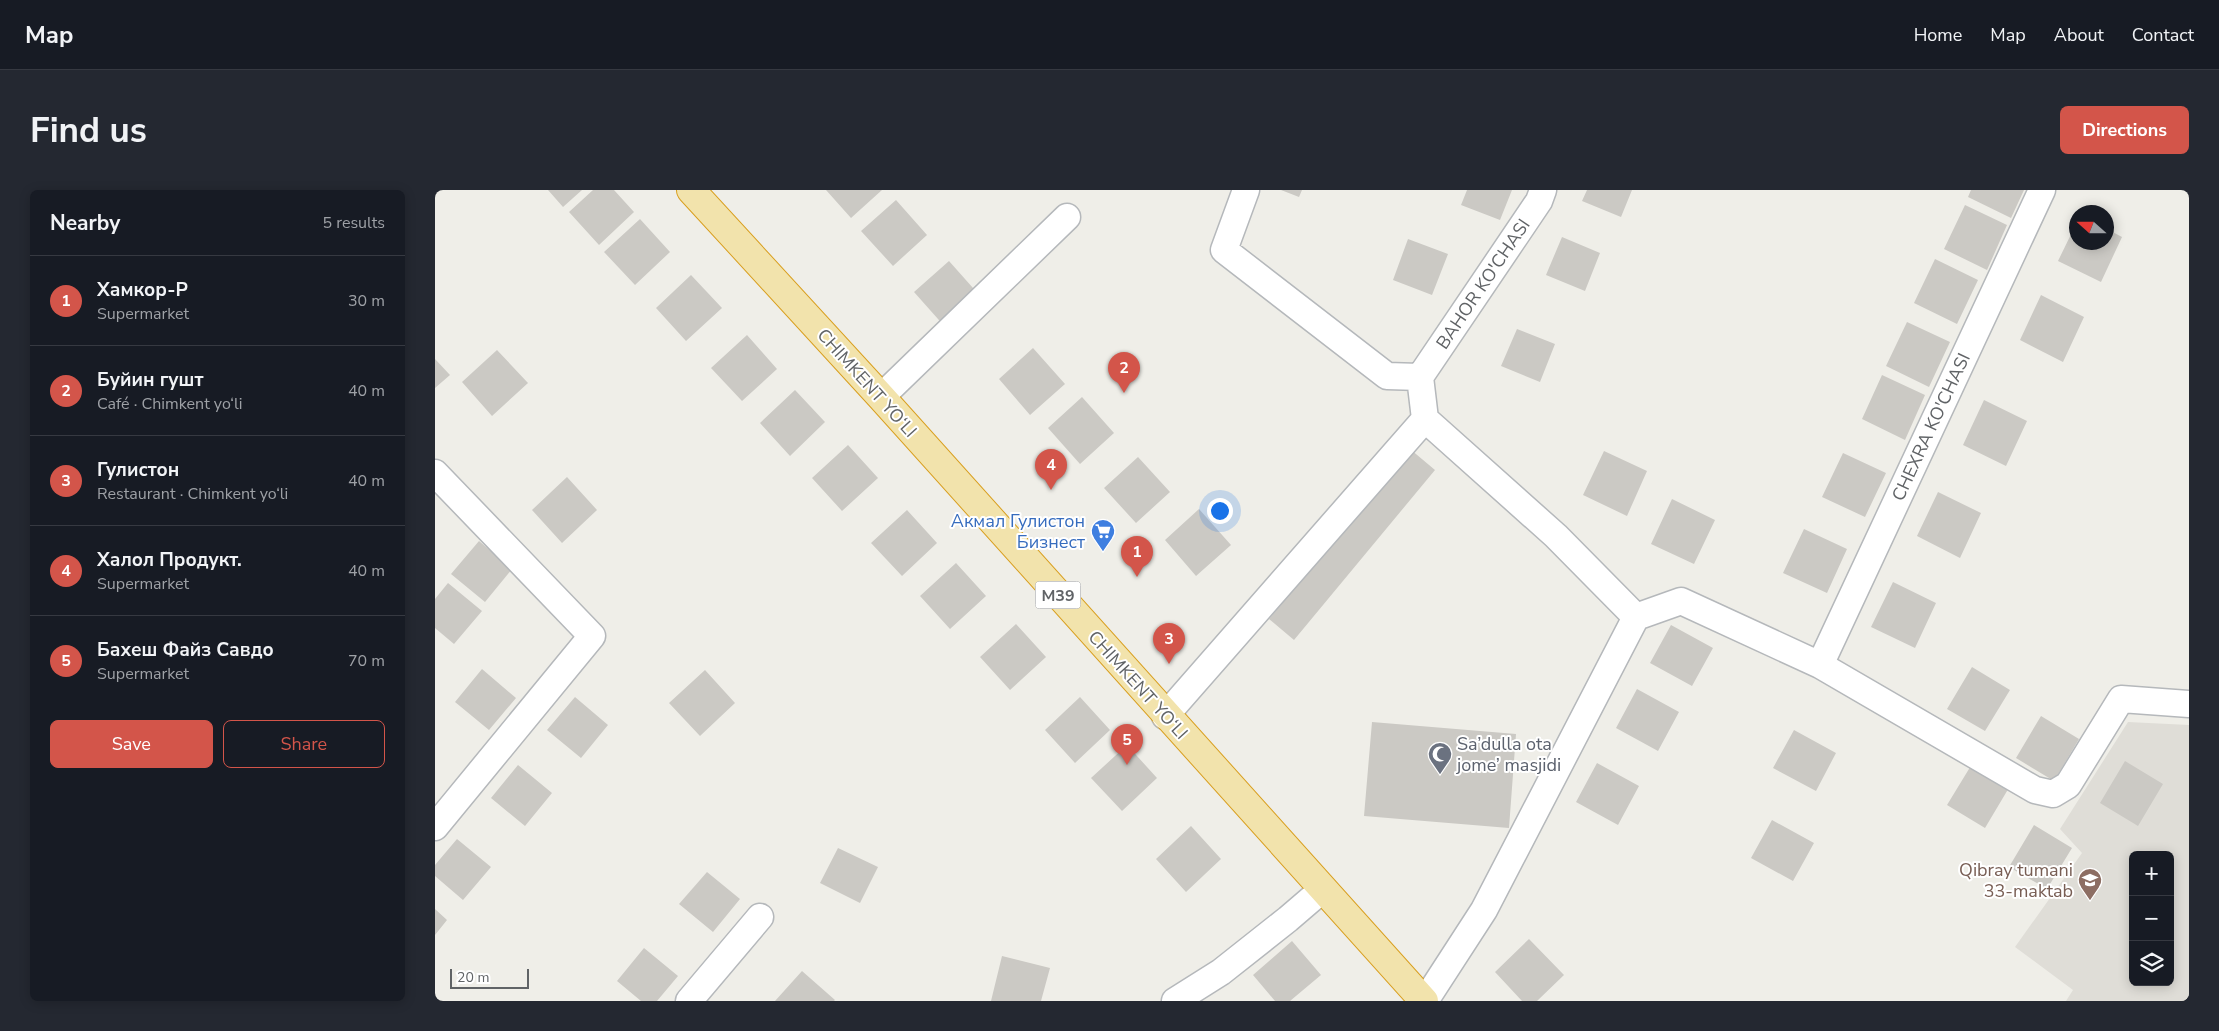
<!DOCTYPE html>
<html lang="en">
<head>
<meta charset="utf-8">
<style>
	:root { --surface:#171b24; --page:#242831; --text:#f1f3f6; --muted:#9ea1a6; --line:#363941; --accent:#d3554a }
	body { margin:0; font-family:"Nunito Sans",sans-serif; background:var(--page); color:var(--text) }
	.controls { position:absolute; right:15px; bottom:15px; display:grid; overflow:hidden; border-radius:8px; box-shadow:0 2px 12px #0003 }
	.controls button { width:45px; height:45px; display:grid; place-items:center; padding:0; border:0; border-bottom:1px solid var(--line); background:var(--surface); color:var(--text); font:25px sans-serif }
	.compass { position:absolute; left:1634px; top:15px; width:45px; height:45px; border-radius:50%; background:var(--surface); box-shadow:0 2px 12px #0003; rotate:291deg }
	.scale { position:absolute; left:15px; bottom:12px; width:79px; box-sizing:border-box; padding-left:5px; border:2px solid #606366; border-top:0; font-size:14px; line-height:18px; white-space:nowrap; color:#606366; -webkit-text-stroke:4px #fff; paint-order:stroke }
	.you { position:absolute; left:784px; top:320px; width:18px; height:18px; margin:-12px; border:4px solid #fff; border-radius:50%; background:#1a73e8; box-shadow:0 0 0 8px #1a73e833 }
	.badge { display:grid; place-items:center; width:32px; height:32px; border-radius:50%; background:var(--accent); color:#fff; font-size:16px; font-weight:700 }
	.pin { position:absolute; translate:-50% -41px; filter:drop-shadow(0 1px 2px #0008) }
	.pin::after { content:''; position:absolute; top:26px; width:18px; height:15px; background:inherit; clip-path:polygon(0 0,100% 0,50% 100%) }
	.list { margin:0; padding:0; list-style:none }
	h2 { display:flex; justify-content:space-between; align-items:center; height:65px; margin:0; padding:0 20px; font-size:21px }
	h2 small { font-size:16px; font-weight:400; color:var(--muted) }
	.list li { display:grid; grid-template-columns:32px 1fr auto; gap:15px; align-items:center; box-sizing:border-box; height:90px; padding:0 20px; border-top:1px solid var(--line) }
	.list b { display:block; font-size:19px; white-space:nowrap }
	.list p { margin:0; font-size:16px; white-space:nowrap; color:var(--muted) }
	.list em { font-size:16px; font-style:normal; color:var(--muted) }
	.actions { display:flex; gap:10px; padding:15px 20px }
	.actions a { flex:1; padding:11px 0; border:1px solid var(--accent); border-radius:8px; text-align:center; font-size:18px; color:var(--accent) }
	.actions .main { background:var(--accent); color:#fff }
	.icon { flex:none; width:28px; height:28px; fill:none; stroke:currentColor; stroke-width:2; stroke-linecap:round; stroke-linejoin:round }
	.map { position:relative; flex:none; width:1754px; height:811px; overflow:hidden; border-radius:8px }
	header { display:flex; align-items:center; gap:30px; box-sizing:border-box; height:70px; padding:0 25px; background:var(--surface); border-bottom:1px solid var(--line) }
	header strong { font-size:24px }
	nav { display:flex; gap:28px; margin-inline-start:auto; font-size:18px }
	.intro { display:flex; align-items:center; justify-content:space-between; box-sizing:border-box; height:120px; padding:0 30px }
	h1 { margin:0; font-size:35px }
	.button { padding:12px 22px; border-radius:8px; background:var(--accent); color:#fff; font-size:18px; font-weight:700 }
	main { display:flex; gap:30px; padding:0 30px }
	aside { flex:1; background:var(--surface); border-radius:8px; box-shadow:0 2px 12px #0003 }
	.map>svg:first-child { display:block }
</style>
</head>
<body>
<header>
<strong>Map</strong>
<nav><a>Home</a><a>Map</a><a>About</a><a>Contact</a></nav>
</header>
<div class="intro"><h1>Find us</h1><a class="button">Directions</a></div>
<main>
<aside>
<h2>Nearby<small>5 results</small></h2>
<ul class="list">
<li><span class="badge">1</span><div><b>Хамкор-Р</b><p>Supermarket</p></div><em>30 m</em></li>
<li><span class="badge">2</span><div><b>Буйин гушт</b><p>Café · Chimkent yo‘li</p></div><em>40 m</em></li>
<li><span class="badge">3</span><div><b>Гулистон</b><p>Restaurant · Chimkent yo‘li</p></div><em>40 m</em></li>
<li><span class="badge">4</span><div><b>Халол Продукт.</b><p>Supermarket</p></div><em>40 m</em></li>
<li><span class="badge">5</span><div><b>Бахеш Файз Савдо</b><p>Supermarket</p></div><em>70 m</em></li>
</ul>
<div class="actions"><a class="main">Save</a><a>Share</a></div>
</aside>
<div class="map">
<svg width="1754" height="811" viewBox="0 0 1754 811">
	<rect width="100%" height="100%" fill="#efeee8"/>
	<path fill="#dfddd7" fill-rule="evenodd" d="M1693 532 1754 535V811H1631L1638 800 1580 757 1647 663 1625 639ZM1698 665H1735V792H1698Z"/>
	<path fill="#cbc9c4" d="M113 0H147L128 17Z
		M158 0H179L199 22 164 55 134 22Z
		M391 0H447L416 28Z
		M846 0H867L864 7Z
		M1032 0H1077L1065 30 1026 15Z
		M1152 0H1197L1186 27 1147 11Z
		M1536 0H1589L1576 28 1533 7Z
		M461 10 492 45 458 76 426 41Z
		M1530 15 1572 35 1552 80 1509 59Z
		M205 29 235 62 200 95 169 62Z
		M1642 32V52H1672V39L1687 47 1666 92 1623 71Z
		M1127 47 1165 63 1150 101 1111 85Z
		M973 49 1013 64 997 105 958 90Z
		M1500 69 1543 90 1522 134 1479 113Z
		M514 71 546 107 511 138 479 102Z
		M256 85 287 118 251 151 221 118Z
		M1606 105 1649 127 1628 172 1585 150Z
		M1472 132 1515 152 1494 197 1451 176Z
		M1082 139 1120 154 1105 192 1066 176Z
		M312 145 342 179 307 211 276 178Z
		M598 158 630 194 595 225 564 189Z
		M62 160 93 193 57 226 27 192Z
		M0 169 15 185 0 198Z
		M1447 185 1490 205 1470 250 1427 229Z
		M360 200 390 232 355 266 325 233Z
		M647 207 679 243 645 274 613 238Z
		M1549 210 1592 231 1571 276 1528 255Z
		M413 255 443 288 407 321 377 288Z
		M975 259 1000 280 859 450 834 429Z
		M1169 261 1212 281 1192 326 1148 305Z
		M1408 263 1451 283 1430 327 1387 307Z
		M703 267 735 302 701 333 669 298Z
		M132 287 162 320 127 353 97 320Z
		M1503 302 1546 323 1525 368 1482 346Z
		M1237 309 1280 330 1259 374 1216 354Z
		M764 319 796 355 761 386 730 350Z
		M472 320 502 353 467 386 436 353Z
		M1369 339 1412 359 1392 403 1348 383Z
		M44 351 77 379 50 412 16 384Z
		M521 373 551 406 515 439 485 406Z
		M1458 392 1501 413 1480 458 1436 437Z
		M13 393 47 421 19 454 0 438V409Z
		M581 434 611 467 575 500 545 467Z
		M1236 435 1278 458 1257 496 1215 473Z
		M1537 477 1575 500 1550 541 1512 519Z
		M47 479 81 508 54 540 20 512Z
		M270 480 300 513 265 546 234 513Z
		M1202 499 1244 522 1223 561 1181 538Z
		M140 507 173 535 146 568 112 540Z
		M645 507 675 540 640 573 610 540Z
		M1606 526 1644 549 1619 591 1581 568Z
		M937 532 1081 544 1074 638 929 626Z
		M1359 540 1401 563 1381 601 1338 578Z
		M692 555 722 588 687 621 656 588Z
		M1690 571 1728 594 1703 636 1665 613Z
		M1162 573 1204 596 1183 635 1141 612Z
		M1537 574 1575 596 1550 638 1512 615Z
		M83 575 117 603 90 636 56 608Z
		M1337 630 1379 653 1358 691 1316 668Z
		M1599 635 1637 658 1612 699 1574 677Z
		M756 636 786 669 751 702 721 669Z
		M22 649 56 677 28 710 0 686V675Z
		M403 658 443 677 425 713 385 693Z
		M272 682 305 709 278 742 244 714Z
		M0 719 12 730 0 745Z
		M1094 749 1129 785 1102 811H1087L1060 782Z
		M857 751 886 785 855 811H840L818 785Z
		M209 758 243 786 222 811H206L182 791Z
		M567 766 615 778 606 811H556Z
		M367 781 400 810 399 811H340Z"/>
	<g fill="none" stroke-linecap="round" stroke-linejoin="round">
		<g stroke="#b5b8bb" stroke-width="29">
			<path id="minor" d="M811 0 789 60 952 186 985 187
				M985 187 990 229 1121 346 1201 427 1246 411 1385 475 1600 600 1618 604 1633 595 1686 509 1754 514
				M985 187 1104 11 1108 0
				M446 207 632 27
				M0 283 157 446 0 637
				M1385 475 1607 0
				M730 526 990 229
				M254 811 325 727
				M740 811 786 782 853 729 888 699
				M990 811 1049 720 1201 427"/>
		</g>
		<g stroke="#d99f1f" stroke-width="30">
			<path id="trunk" d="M256 0 446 207 989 811"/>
		</g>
		<use href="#minor" stroke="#fff" stroke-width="26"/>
		<use href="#trunk" stroke="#f2e3ac" stroke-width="28"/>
	</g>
	<defs>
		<g id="supermarket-pin" transform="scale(1.25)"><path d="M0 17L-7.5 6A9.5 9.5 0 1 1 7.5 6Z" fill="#3f7fe0" stroke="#fff"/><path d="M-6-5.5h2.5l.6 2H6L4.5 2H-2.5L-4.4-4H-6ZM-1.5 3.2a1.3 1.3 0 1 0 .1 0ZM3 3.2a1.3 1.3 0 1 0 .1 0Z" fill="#fff"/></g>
		<g id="mosque-pin" transform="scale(1.25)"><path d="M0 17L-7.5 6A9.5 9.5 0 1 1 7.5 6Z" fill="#6b7280" stroke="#fff"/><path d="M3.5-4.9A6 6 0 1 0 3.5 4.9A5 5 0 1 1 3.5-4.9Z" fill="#fff"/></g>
		<g id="school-pin" transform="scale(1.25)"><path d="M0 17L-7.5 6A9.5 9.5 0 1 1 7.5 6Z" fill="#8d6e63" stroke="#fff"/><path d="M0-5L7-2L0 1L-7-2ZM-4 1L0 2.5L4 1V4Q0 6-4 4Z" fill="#fff"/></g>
	</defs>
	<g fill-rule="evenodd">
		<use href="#supermarket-pin" x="668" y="341"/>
		<use href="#mosque-pin" x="1005" y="564"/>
		<use href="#school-pin" x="1655" y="690"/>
	</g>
	<g text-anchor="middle" stroke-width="4" stroke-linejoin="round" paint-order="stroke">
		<rect fill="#fff" stroke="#909294" stroke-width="1" x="600.5" y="391.5" width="45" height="27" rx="4"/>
		<g font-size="16" font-weight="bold" fill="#606366">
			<text x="623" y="411">M39</text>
		</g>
		<g font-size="18" fill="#606366" stroke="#fff">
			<text transform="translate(1048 94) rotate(-56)" y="6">BAHOR KO'CHASI</text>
			<text transform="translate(432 193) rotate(48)" y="6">CHIMKENT YO‘LI</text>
			<text transform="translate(1496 237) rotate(-65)" y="6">CHEXRA KO'CHASI</text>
			<text transform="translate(703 495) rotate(48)" y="6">CHIMKENT YO‘LI</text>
		</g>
		<g font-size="18" fill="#366cbe" stroke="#fff" text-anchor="end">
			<text x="650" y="337">Акмал Гулистон<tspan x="650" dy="21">Бизнест</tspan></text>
		</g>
		<g font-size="18" fill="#5b616d" stroke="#fff" text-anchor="start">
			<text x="1022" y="560">Sa’dulla ota<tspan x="1022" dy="21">jome’ masjidi</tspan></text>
		</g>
		<g font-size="18" fill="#785e54" stroke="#fff" text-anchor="end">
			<text x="1638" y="686">Qibray tumani<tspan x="1638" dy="21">33-maktab</tspan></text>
		</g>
	</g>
</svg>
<div class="controls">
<button>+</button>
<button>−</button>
<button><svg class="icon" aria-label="layers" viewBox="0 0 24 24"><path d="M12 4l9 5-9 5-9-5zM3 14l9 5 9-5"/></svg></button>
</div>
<svg class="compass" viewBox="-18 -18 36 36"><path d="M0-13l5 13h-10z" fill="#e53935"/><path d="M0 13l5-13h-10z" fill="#9ea1a6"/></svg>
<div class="scale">20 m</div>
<div class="you"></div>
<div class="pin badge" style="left:702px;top:387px">1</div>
<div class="pin badge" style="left:689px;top:203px">2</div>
<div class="pin badge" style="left:734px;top:474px">3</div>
<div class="pin badge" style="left:616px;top:300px">4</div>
<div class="pin badge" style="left:692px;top:575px">5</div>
</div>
</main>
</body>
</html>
